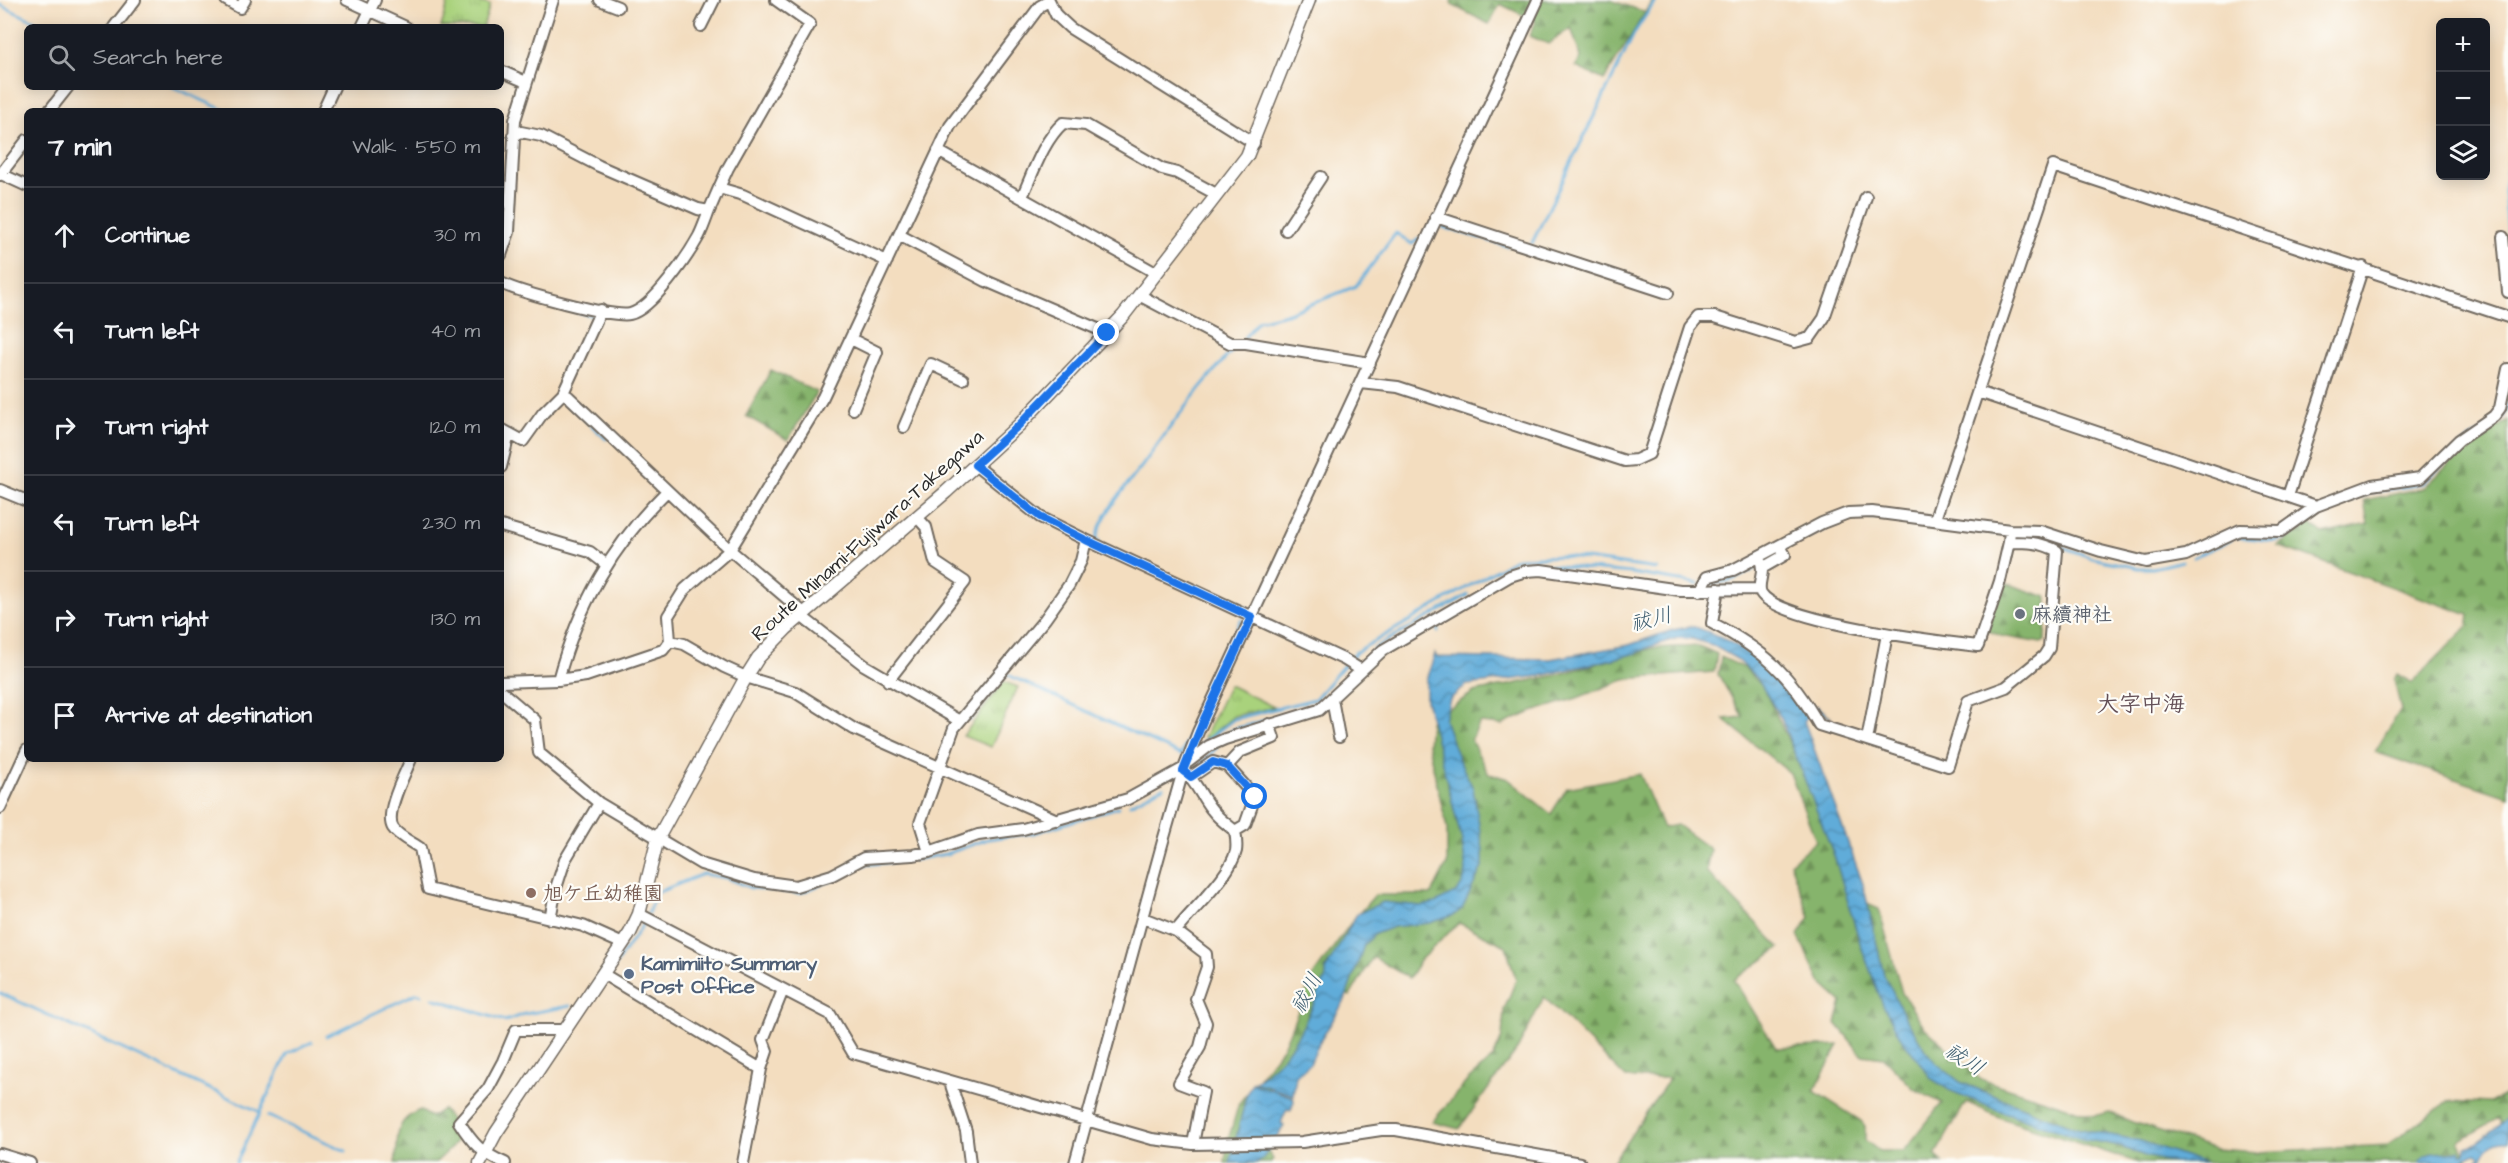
<!DOCTYPE html>
<html lang="en">
<head>
<meta charset="utf-8">
<style>
	:root { --surface:#171b24; --page:#20242c; --text:#f1f3f6; --muted:#9ea1a6; --line:#363941 }
	body { margin:0; font-family:"Architects Daughter","Klee One",sans-serif; background:var(--page); color:var(--text) }
	.controls { position:absolute; right:18px; top:18px; display:grid; overflow:hidden; border-radius:9px; box-shadow:0 3px 15px #0003 }
	.controls button { width:54px; height:54px; display:grid; place-items:center; padding:0; border:0; border-bottom:2px solid var(--line); background:var(--surface); color:var(--text); font:30px sans-serif }
	.stop { position:absolute; width:18px; height:18px; margin:-14px; border:4px solid #1a73e8; border-radius:50%; background:#fff }
	.stop.end { background:#1a73e8; border-color:#fff; box-shadow:0 2px 6px #0008 }
	.list { margin:0; padding:0; list-style:none }
	h2 { display:flex; justify-content:space-between; align-items:center; height:78px; margin:0; padding:0 24px; font-size:26px }
	h2 small { font-size:20px; font-weight:400; color:var(--muted) }
	.list li { display:grid; grid-template-columns:39px 1fr auto; gap:18px; align-items:center; box-sizing:border-box; height:96px; padding:0 24px; border-top:2px solid var(--line) }
	.list b { display:block; font-size:22px; white-space:nowrap }
	.list em { font-size:20px; font-style:normal; color:var(--muted) }
	.icon { flex:none; width:33px; height:33px; fill:none; stroke:currentColor; stroke-width:2; stroke-linecap:round; stroke-linejoin:round }
	.map { position:relative; flex:none; width:2508px; height:1163px; overflow:hidden }
	.search { position:absolute; background:var(--surface); box-shadow:0 3px 15px #0003; left:24px; top:24px; width:480px; height:66px; display:flex; align-items:center; gap:15px; box-sizing:border-box; padding:0 21px; border-radius:9px; color:var(--muted); font-size:22px }
	.panel { position:absolute; background:var(--surface); box-shadow:0 3px 15px #0003; left:24px; top:108px; width:480px; height:654px; border-radius:9px }
	.map>svg:first-child { display:block }
</style>
</head>
<body>
<div class="map">
<svg width="2508" height="1163" viewBox="0 0 2508 1163">
	<defs>
		<pattern id="forest-firs" width="22" height="20" patternUnits="userSpaceOnUse" patternTransform="scale(1.5)"><rect width="22" height="20" fill="#86b46c"/><path d="M5 1l3.5 6h-7zM16 11l3.5 6h-7z" fill="#6e9359"/></pattern>
		<pattern id="park-tufts" width="24" height="20" patternUnits="userSpaceOnUse" patternTransform="scale(1.5)"><rect width="24" height="20" fill="#a9d27c"/><path d="M3 7l-1-3M5 7V3M7 7l1-3M15 17l-1-3M17 17v-4M19 17l1-3" fill="none" stroke="#92b46b"/></pattern>
		<pattern id="water-waves" width="16" height="10" patternUnits="userSpaceOnUse" patternTransform="scale(1.5)"><rect width="16" height="10" fill="#60acd9"/><path d="M0 5q4-4 8 0t8 0" fill="none" stroke="#4f8cb0"/></pattern>
	</defs>
	<rect width="100%" height="100%" fill="#fdfcf7"/>
	<filter id="ink" filterUnits="userSpaceOnUse"><feTurbulence type="fractalNoise" baseFrequency=".0167" numOctaves="2"/><feDisplacementMap in="SourceGraphic" scale="12" xChannelSelector="R" yChannelSelector="G"/><feConvolveMatrix kernelMatrix="1 2 1 2 8 2 1 2 1" color-interpolation-filters="sRGB"/></filter>
	<filter id="wash" filterUnits="userSpaceOnUse"><feTurbulence type="fractalNoise" baseFrequency=".008" numOctaves="4" result="noise"/><feDisplacementMap in="SourceGraphic" scale="24" xChannelSelector="R" yChannelSelector="G"/><feGaussianBlur stdDeviation="1.35" result="paint"/><feColorMatrix in="noise" values="0 0 0 0 0 0 0 0 0 0 0 0 0 0 0 0 0 1.4 0 .05"/><feComposite in="paint" operator="in"/></filter>
	<g filter="url(#wash)">
		<rect width="100%" height="100%" fill="#f3ddbf"/>
		<path fill="url(#forest-firs)" stroke="#58704c" stroke-width="1.5" d="M1451 0H1610L1645 12 1653 0 1604 80 1576 67 1581 57 1571 28 1548 44 1530 36 1536 21 1500 4 1489 24 1452 5Z
			M771 370 817 392 788 440 746 416Z
			M2508 420V797L2375 752 2401 709 2394 680 2397 674 2412 683 2467 627 2469 615 2278 546 2310 524 2323 534 2368 524 2364 500 2424 488 2466 448Z
			M2002 582 2047 597 2045 641 2041 643 2001 636 1987 630Z
			M1699 646 1717 654 1714 672 1625 679 1577 698 1529 713 1502 725 1480 723 1471 740 1488 773 1508 779 1551 814 1567 788 1640 774 1663 828 1677 825 1710 849 1706 871 1780 948 1734 980 1776 1048 1839 1045 1814 1091 1861 1121 1865 1126V1140L1879 1151H1904L1942 1103 1914 1089 1884 1058 1862 1055 1836 1023 1842 1002 1820 982 1798 935 1810 917 1790 863 1816 841 1790 773 1723 719 1743 717 1718 674 1721 657 1745 668 1763 687 1791 746 1855 899 1879 909 1902 993 1923 1026 1980 1079 2094 1116 2109 1112 2132 1122 2216 1149 2258 1152 2388 1145 2449 1101 2490 1103 2508 1093V1134L2498 1118 2459 1141 2470 1163H2139L2004 1119 1966 1102 1935 1155 1944 1163H1612L1670 1078H1626L1544 997 1518 1048 1459 1129 1432 1122 1468 1080 1493 1058 1502 1037 1504 1010 1516 980 1506 946 1459 923 1421 959 1409 978 1373 957 1350 996 1326 983 1278 1079 1250 1102 1249 1124 1273 1159 1271 1163H1225L1227 1144 1239 1103 1283 1047 1313 976 1353 920 1375 895H1431L1447 864V828L1428 745 1430 721 1474 692 1557 675 1653 648Z
			M443 1109 461 1134 450 1149 435 1163H395C400 1138 391 1123 420 1110L431 1117Z"/>
		<path fill="url(#park-tufts)" stroke="#6a7e54" stroke-width="1.5" d="M449 0H471L490 5 483 27H441Z
			M1004 682 1018 687 991 747 963 736Z
			M1229 685 1274 707 1234 716 1207 738 1204 737Z"/>
		<path fill="url(#water-waves)" stroke="#466c82" stroke-width="1.5" d="M1692 626C1740 641 1776 670 1803 711L1817 706 1831 717 1830 718 1817 710 1804 721 1863 884 1884 975 1906 1019 1926 1051 1935 1062 1960 1082 2076 1128 2141 1141 2205 1163H2174L2145 1156 2115 1145 2082 1139 1992 1108 1949 1090 1932 1079 1899 1035 1883 1005 1861 946 1835 858 1781 718 1757 678 1737 659 1712 645 1692 639 1678 638 1649 647 1634 654 1540 676 1467 685 1450 699 1444 719 1458 758 1473 788 1483 850V865L1462 909 1454 915 1430 923 1393 927 1375 934 1364 945 1345 1000 1319 1043 1310 1064 1296 1076 1293 1095 1275 1089V1091L1293 1097 1294 1101 1291 1110 1287 1109 1281 1123 1284 1126 1262 1160 1255 1163H1230L1247 1093 1252 1083 1272 1090V1087L1254 1082C1294 1057 1307 1018 1326 977V969L1357 914 1383 902 1422 906 1435 903 1457 892 1463 883 1466 871 1462 841 1426 700V680L1435 654 1437 657 1550 659 1629 645 1673 630Z
			M2508 1119V1141C2492 1140 2485 1148 2480 1163H2476L2480 1156 2476 1153 2462 1160 2463 1163H2419C2426 1148 2447 1155 2460 1150L2461 1153H2465L2466 1147 2475 1144Z"/>
		<g fill="none" stroke-linecap="round" stroke-linejoin="round">
			<path stroke="#60acd9" stroke-width="3" d="M0 5 47 27
				M173 87 226 111
				M2508 163 2504 192 2508 231
				M1443 227 1507 246
				M1532 243 1635 32 1656 0
				M537 301 594 316
				M1244 338 1258 321 1286 314 1356 286 1396 233 1412 244 1419 239
				M567 398 565 401 606 439
				M1931 525 1999 534
				M2017 535 2042 539 2092 558 2139 568H2153L2182 561
				M1809 536 1850 518 1877 517
				M2237 537 2275 541 2285 537 2318 512 2372 492 2422 484 2462 446 2504 416 2508 403
				M1099 541 1096 539C1103 512 1125 488 1142 466 1171 426 1199 386 1233 350
				M2194 557 2231 540
				M1513 570 1523 564H1539L1631 573 1698 584
				M1705 584C1727 584 1742 577 1760 565
				M1238 605 1246 608
				M1438 631V623
				M1350 660 1356 652 1517 558 1564 556 1657 569
				M1343 681 1379 645 1468 595
				M969 720 1006 674 1181 755 1241 620
				M1227 735 1234 729 1291 713
				M1202 743 1234 719 1315 699 1345 664
				M1201 764 1217 747
				M1130 804 1163 787
				M913 860 946 854 988 839 1034 833 1118 807
				M862 865 903 861
				M648 913 656 893 703 874 726 878 751 888 799 893 832 880
				M610 973 645 921
				M0 993 260 1112
				M433 998 505 1021 525 1014 570 1006
				M326 1036 417 993 422 995
				M268 1116 346 1151
				M236 1163 287 1054 312 1042"/>
		</g>
	</g>
	<g filter="url(#ink)">
		<g fill="none" stroke-linecap="round" stroke-linejoin="round">
			<g stroke="#71695f" stroke-width="14">
				<path id="minor" d="M226 0 240 8 245 0
					M347 0 406 27
					M600 0 618 7
					M1049 0 1056 15 1070 28 1254 143
					M701 26 714 0
					M114 27 135 0
					M362 27 375 0
					M501 71 526 82
					M49 111 68 87
					M323 111 334 87
					M513 135 521 132 541 136 599 166 698 209 709 211 719 188 743 195 887 261
					M938 151 1156 273
					M1 174 27 186
					M0 175 27 140
					M719 188 728 168 810 24 776 0
					M1022 197C1033 173 1043 141 1063 123L1086 125 1162 169 1177 173 1216 194
					M1436 217 1668 293
					M1286 230 1321 177
					M899 235 986 281 1107 333
					M2503 237 2508 292
					M501 255 509 232 515 120 553 0
					M501 283C518 292 613 318 630 314 652 309 688 256 699 236 703 228 706 219 709 211
					M1139 295 1230 343H1246L1370 363
					M851 339 877 352 853 409
					M1361 383 1398 387 1625 461 1636 460 1649 454 1690 327 1698 317H1715L1795 342 1810 338 1824 318 1866 197
					M1978 392 2316 506
					M563 393 569 397 730 550 804 613
					M904 427 931 364 963 379
					M501 429 523 441 543 413 563 393 601 310
					M975 465 1040 517 1086 540 1345 660 1361 670
					M501 467 509 434
					M0 490 27 501
					M2288 496 2363 267
					M1935 519 2053 166 2508 317
					M501 526 590 552 607 565
					M1759 558C1767 573 1756 583 1761 593 1778 622 1942 642 1978 646L2000 581 2009 542
					M1764 567 1785 555 1780 546
					M1718 589 1712 623C1764 650 1790 674 1819 725L1867 740
					M1699 591 1707 577 1733 570 1822 523 1848 513 1872 512 2010 530 2040 531 2101 551 2146 562 2186 555 2240 530 2281 531 2316 506 2372 485 2420 478 2459 440 2494 416 2500 408 2508 369
					M801 616 864 665 958 720
					M1887 634 1867 740 1948 766 1968 701 2006 687 2044 656 2049 648 2057 551C2042 542 2026 542 2009 542L2010 530
					M670 641 668 616 685 589 730 550 823 397 950 126 1040 6 1049 1
					M558 680C578 606 612 545 667 491
					M888 681 965 582 935 562 926 527 917 517
					M501 682 558 680 586 676 663 650 670 641 684 644 724 667 746 677 795 692 854 729 1057 820
					M501 691 535 720 539 753 599 803 701 864 754 880 796 886 832 875 864 858 913 855 929 852 978 835 1023 829 1128 799 1184 768
					M1332 699 1339 737
					M411 759C405 774 384 813 393 828 398 836 413 843 420 848L428 889 583 926 623 944
					M1188 762 1209 746 1225 739 1319 710 1383 650 1510 576 1526 571 1541 570 1680 590 1760 589
					M1227 766 1240 752 1274 738 1269 724
					M1191 777 1213 762 1227 766 1255 797 1245 825 1235 831
					M0 808 27 750
					M929 852 920 823 954 728 1045 619 1069 585 1081 561 1086 540
					M639 914 830 1014 853 1053 1152 1139 1193 1144 1302 1142 1381 1130H1396L1580 1163
					M1143 918 1176 931 1206 954 1207 967 1196 999 1206 1023 1200 1047 1179 1083 1203 1092 1193 1144
					M550 919 556 888 565 860 599 803
					M1176 931C1192 909 1230 877 1236 851 1237 845 1236 837 1235 831 1228 825 1219 819 1213 811 1203 800 1195 779 1183 771
					M603 974 761 1069 743 1163
					M761 1069 767 1051 763 1040 783 990
					M950 1082 966 1131 970 1163
					M0 1154 30 1163
					M505 1163C480 1152 473 1144 459 1122L488 1089 503 1061 516 1030H564
					M1075 1163 1163 841 1183 771 1198 732 1538 0"/>
			</g>
			<g stroke="#71695f" stroke-width="15">
				<path id="major" d="M480 1163 496 1133 630 933 639 914 658 838 746 677 758 658 786 629 946 492 1019 425 1123 316 1247 156 1309 0"/>
			</g>
			<use href="#minor" stroke="#fff" stroke-width="10"/>
			<use href="#major" stroke="#fff" stroke-width="12"/>
		</g>
	</g>
	<g fill="none" stroke-linecap="round" stroke-linejoin="round" filter="url(#ink)">
		<path stroke="#1a73e8" stroke-width="8" d="M1107 333 1019 425 975 465 1040 517 1086 540 1252 617 1204 719 1183 771 1191 777 1213 762 1227 766 1255 797"/>
	</g>
	<circle fill="#6b7280" stroke="#fdfcf7" stroke-width="2" cx="2020" cy="614" r="6"/>
	<circle fill="#8d6e63" stroke="#fdfcf7" stroke-width="2" cx="531" cy="893" r="6"/>
	<circle fill="#5c6f8a" stroke="#fdfcf7" stroke-width="2" cx="629" cy="974" r="6"/>
	<g text-anchor="middle" stroke-width="4.5" stroke-linejoin="round" paint-order="stroke">
		<g font-size="20" fill="#2b2b2b" stroke="#fdfcf7">
			<text transform="translate(867 535) rotate(-42)" y="7">Route Minami-Fujiwara-Takegawa</text>
		</g>
		<g font-size="20" font-weight="bold" fill="#5b616d" stroke="#fdfcf7" text-anchor="start">
			<text x="2032" y="621">麻續神社</text>
		</g>
		<g font-size="20" font-weight="bold" fill="#785e54" stroke="#fdfcf7" text-anchor="start">
			<text x="543" y="900">旭ケ丘幼稚園</text>
		</g>
		<g font-size="20" font-weight="bold" fill="#4e5e75" stroke="#fdfcf7" text-anchor="start">
			<text x="641" y="970">Kamimiito Summary<tspan x="641" dy="23">Post Office</tspan></text>
		</g>
		<g font-size="21" font-style="italic" fill="#405f71" stroke="#fdfcf7">
			<text transform="translate(1651 619) rotate(-14)" y="7">祓川</text>
			<text transform="translate(1306 993) rotate(-62)" y="7">祓川</text>
			<text transform="translate(1965 1059) rotate(33)" y="7">祓川</text>
		</g>
		<g font-size="22" font-weight="bold" fill="#645057" stroke="#fdfcf7">
			<text x="2141" y="711">大字中海</text>
		</g>
	</g>
</svg>
<div class="controls">
<button>+</button>
<button>−</button>
<button><svg class="icon" aria-label="layers" viewBox="0 0 24 24"><path d="M12 4l9 5-9 5-9-5zM3 14l9 5 9-5"/></svg></button>
</div>
<div class="stop" style="left:1255px;top:797px"></div>
<div class="stop end" style="left:1107px;top:333px"></div>
<div class="search"><svg class="icon" aria-label="search" viewBox="0 0 24 24"><circle cx="10" cy="10" r="6"/><path d="M15 15l6 6"/></svg>Search here</div>
<section class="panel">
<h2>7 min<small>Walk · 550 m</small></h2>
<ul class="list">
<li><svg class="icon" aria-label="ahead" viewBox="0 0 24 24"><path d="M12 20V5M6 11l6-6 6 6"/></svg><div><b>Continue</b></div><em>30 m</em></li>
<li><svg class="icon" aria-label="left" viewBox="0 0 24 24"><path d="M17 20v-9H6M10 6l-5 5 5 5"/></svg><div><b>Turn left</b></div><em>40 m</em></li>
<li><svg class="icon" aria-label="right" viewBox="0 0 24 24"><path d="M7 20v-9h11M14 6l5 5-5 5"/></svg><div><b>Turn right</b></div><em>120 m</em></li>
<li><svg class="icon" aria-label="left" viewBox="0 0 24 24"><path d="M17 20v-9H6M10 6l-5 5 5 5"/></svg><div><b>Turn left</b></div><em>230 m</em></li>
<li><svg class="icon" aria-label="right" viewBox="0 0 24 24"><path d="M7 20v-9h11M14 6l5 5-5 5"/></svg><div><b>Turn right</b></div><em>130 m</em></li>
<li><svg class="icon" aria-label="arrive" viewBox="0 0 24 24"><path d="M6 21V4h12l-3 4 3 4H6"/></svg><div><b>Arrive at destination</b></div></li>
</ul>
</section>
</div>
</body>
</html>
